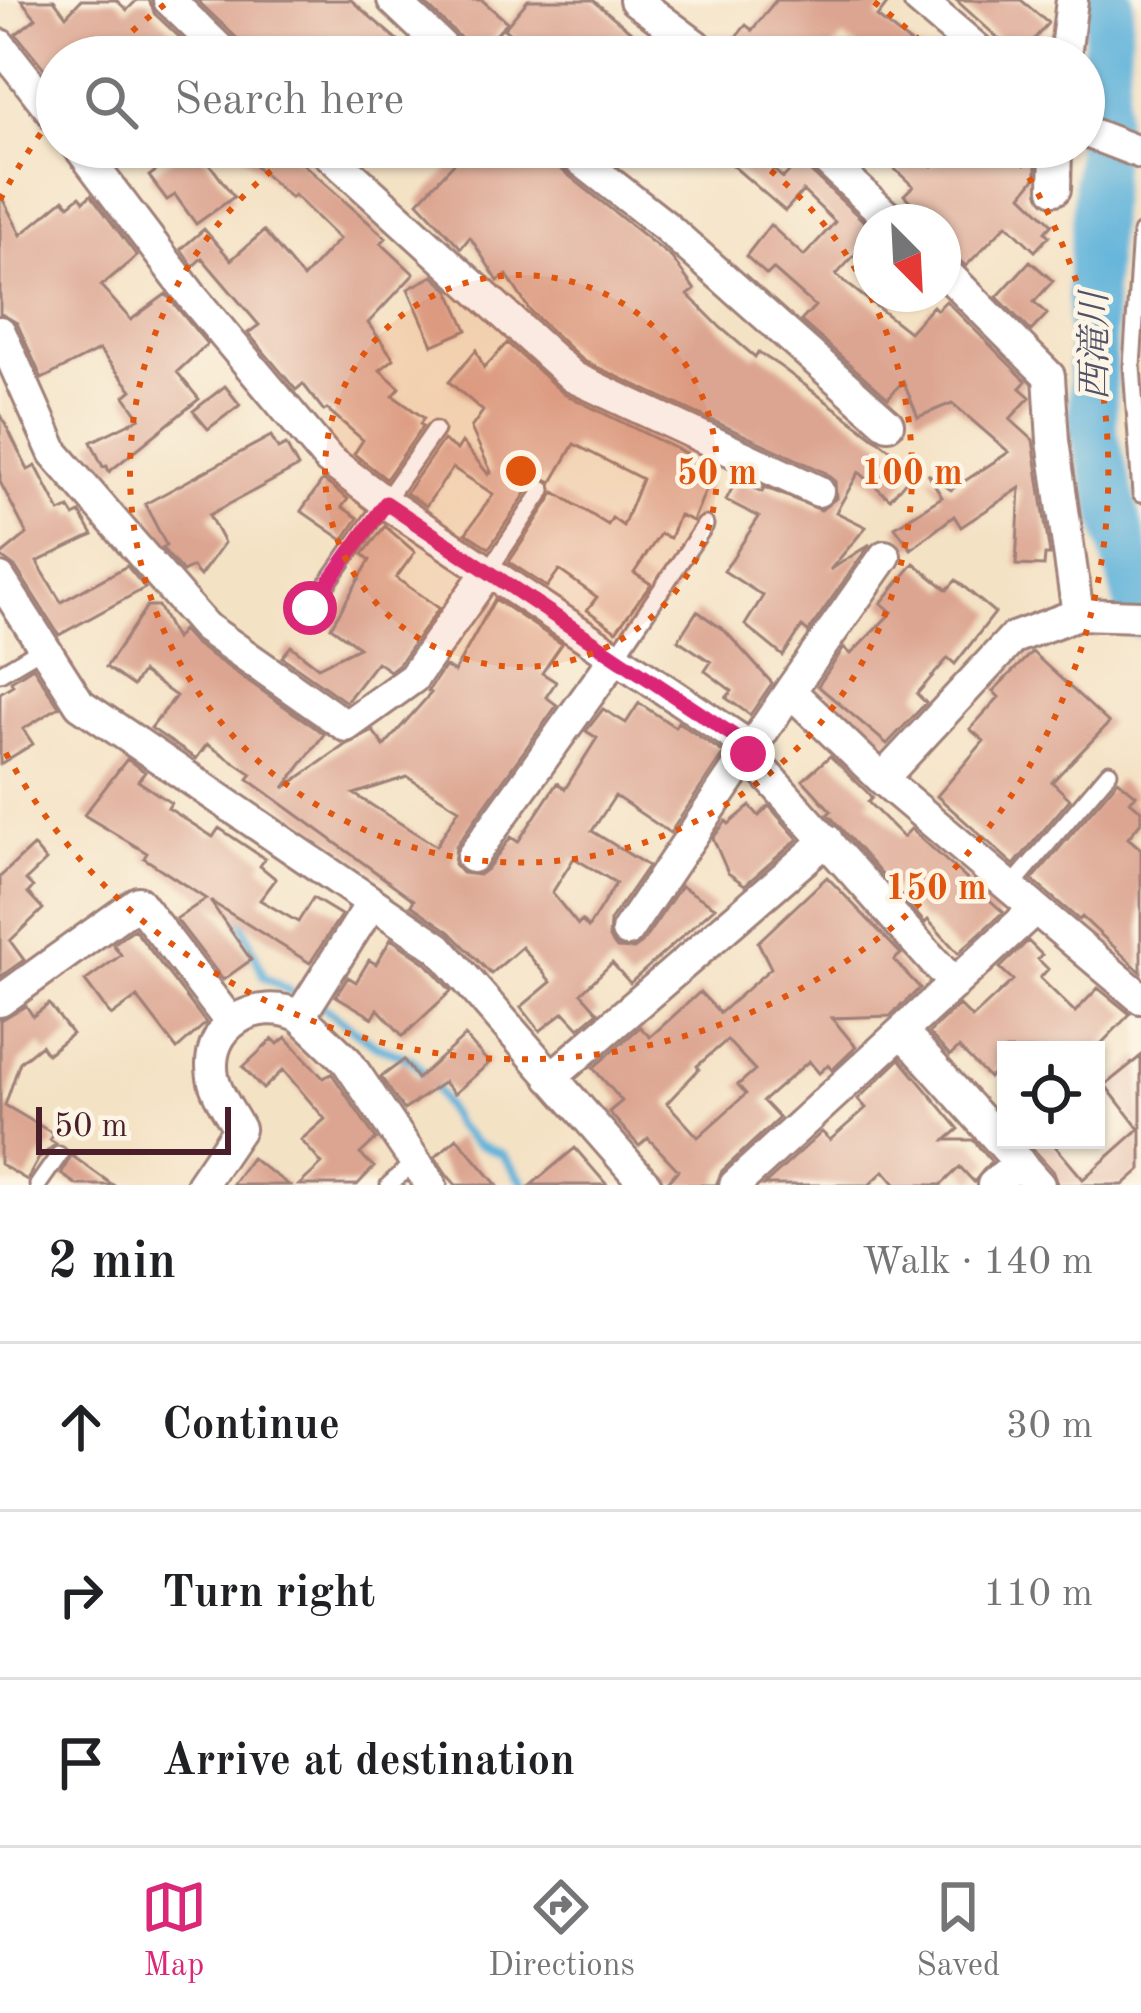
<!DOCTYPE html>
<html lang="en">
<head>
<meta charset="utf-8">
<style>
	:root { --surface:#fff; --page:#f6f6f6; --text:#202124; --muted:#757577; --line:#e0e0e0; --accent:#db2777 }
	body { margin:0; font-family:"Old Standard TT","Noto Serif JP",serif; background:var(--page); color:var(--text) }
	.controls { position:absolute; right:36px; bottom:36px; display:grid; overflow:hidden; border-radius:0px; box-shadow:0 3px 9px #0004 }
	.controls button { width:108px; height:108px; display:grid; place-items:center; padding:0; border:0; border-bottom:3px solid var(--line); background:var(--surface); color:var(--text); font:60px sans-serif }
	.compass { position:absolute; left:853px; top:204px; width:108px; height:108px; border-radius:50%; background:var(--surface); box-shadow:0 3px 9px #0004; rotate:156deg }
	.scale { position:absolute; left:36px; bottom:30px; width:195px; box-sizing:border-box; padding-left:12px; border:6px solid #4a1f2b; border-top:0; font-size:33px; line-height:42px; white-space:nowrap; color:#4a1f2b; -webkit-text-stroke:9px #fcf5e5; paint-order:stroke }
	.stop { position:absolute; width:36px; height:36px; margin:-27px; border:9px solid #db2777; border-radius:50%; background:#fff }
	.stop.end { background:#db2777; border-color:#fff; box-shadow:0 3px 12px #0008 }
	.list { margin:0; padding:0; list-style:none }
	h2 { display:flex; justify-content:space-between; align-items:center; height:156px; margin:0; padding:0 48px; font-size:51px }
	h2 small { font-size:39px; font-weight:400; color:var(--muted) }
	.list li { display:grid; grid-template-columns:78px 1fr auto; gap:36px; align-items:center; box-sizing:border-box; height:168px; padding:0 48px; border-top:3px solid var(--line) }
	.list b { display:block; font-size:45px; white-space:nowrap }
	.list em { font-size:39px; font-style:normal; color:var(--muted) }
	.icon { flex:none; width:66px; height:66px; fill:none; stroke:currentColor; stroke-width:2; stroke-linecap:round; stroke-linejoin:round }
	.map { position:relative; flex:none; width:1141px; height:1185px; overflow:hidden }
	.search { position:absolute; background:var(--surface); box-shadow:0 3px 9px #0004; left:36px; right:36px; top:36px; height:132px; display:flex; align-items:center; gap:30px; box-sizing:border-box; padding:0 42px; border-radius:66px; color:var(--muted); font-size:45px }
	.sheet { height:660px; background:var(--surface) }
	nav { display:flex; justify-content:space-around; align-items:center; box-sizing:border-box; height:168px; border-top:3px solid var(--line); background:var(--surface); font-size:33px; color:var(--muted) }
	nav a { display:grid; justify-items:center; gap:6px }
	nav .on { color:var(--accent) }
	.map>svg:first-child { display:block }
</style>
</head>
<body>
<div class="map">
<svg width="1141" height="1185" viewBox="0 0 1141 1185">
	<rect width="100%" height="100%" fill="#fcf5e5"/>
	<filter id="ink" filterUnits="userSpaceOnUse"><feTurbulence type="fractalNoise" baseFrequency=".00833" numOctaves="2"/><feDisplacementMap in="SourceGraphic" scale="24" xChannelSelector="R" yChannelSelector="G"/><feConvolveMatrix kernelMatrix="1 2 1 2 8 2 1 2 1" color-interpolation-filters="sRGB"/></filter>
	<filter id="wash" filterUnits="userSpaceOnUse"><feTurbulence type="fractalNoise" baseFrequency=".004" numOctaves="4" result="noise"/><feDisplacementMap in="SourceGraphic" scale="48" xChannelSelector="R" yChannelSelector="G"/><feGaussianBlur stdDeviation="2.7" result="paint"/><feColorMatrix in="noise" values="0 0 0 0 0 0 0 0 0 0 0 0 0 0 0 0 0 1.4 0 .05"/><feComposite in="paint" operator="in"/></filter>
	<g filter="url(#wash)">
		<rect width="100%" height="100%" fill="#f4e2c5"/>
		<g fill="none" stroke-linecap="round" stroke-linejoin="round">
			<path stroke="#5fb2da" stroke-width="8" d="M238 913 264 977 291 992
				M322 1006 375 1045 413 1060 434 1086 456 1126 475 1143 502 1154 525 1185"/>
			<path stroke="#5fb2da" stroke-width="48" d="M1110 0 1091 288 1093 430 1141 614"/>
		</g>
		<g id="blocks">
			<path fill="#dca591" fill-rule="evenodd" d="M21 0H54L66 16 81 0H116L127 10 137 0H149L155 14 194 51 189 57H57V64L47 72 16 34 36 18Z
				M197 0H351L412 53 416 49 425 57H270L256 45 247 55 242 43Z
				M421 0H482L507 22 477 57H472L466 43Z
				M528 0H593L661 57H537L504 29Z
				M776 0H890L877 17 928 57H873L843 37 826 57H742L728 46 746 25 752 30Z
				M956 0H1021L1048 23 1019 57Z
				M188 147H197L234 197 196 224 175 195 167 200 149 176Z
				M234 147H284L386 238 381 243 414 274 368 323 394 359 380 370 400 388 393 396 424 418 420 424 423 426 386 479 354 454 363 440 327 409 324 411 303 384 296 390 248 333 259 325 202 258 193 266 181 249 204 229 231 260 264 231 303 278 339 239 294 195 291 198Z
				M438 147H545L552 162 672 258 695 290 688 295 721 328 755 357 758 352 781 367 892 451 886 460 908 478 890 499 859 472 836 512 866 527 830 570 870 544 808 632 802 627 783 656 745 625 763 596 724 571 759 517 726 500 737 479 762 492 764 487 821 510 836 498 835 481 826 473 584 361 530 311 507 275 498 281 470 237 461 248 418 202 456 161Z
				M711 147H747L783 178 799 161 871 228V237L836 275 909 332 933 306 937 310 946 301 1026 381 1020 388 1030 397 1010 419 1033 440 1050 555H1045L1044 566 1016 565 1020 488 961 527 954 516 911 549 895 527 942 497 928 474 951 490 1009 452 952 403 918 417 903 381 888 398 801 321 815 306 773 269 767 275 746 256 770 225 804 256 835 222 803 191 785 211Z
				M871 147H912L932 166 950 147H992L1004 158 1012 147H1036V177L1022 195 1052 224 1045 232 1049 236 1035 251 1007 224 966 266 943 247V222H920L909 210 914 205 904 195 913 186Z
				M0 194 21 235 64 199 69 205 80 196 84 201 91 195 137 256 101 286 131 320 166 294 207 344 177 372 199 399 109 472 107 466 103 467 91 442 140 418 125 396 132 390 99 350 42 379 17 323 0 313Z
				M1030 261 1053 281 1034 302 1047 314 1031 331 997 297Z
				M433 276 449 290 467 330 433 345 408 289Z
				M507 343 564 394 687 454 680 469 709 482 693 521 679 515 670 538 660 534 634 573 651 584 616 631 587 610 597 597 559 570 547 587 509 562 555 492 608 525 612 518 623 526 642 479 574 444 552 482 543 478 533 483 489 548 466 533 493 494 453 468 426 506 406 493 443 440 457 450 462 442 488 474 491 472 471 428 483 411 449 382 476 350 484 368Z
				M225 386 240 405 208 429 193 411Z
				M0 413 28 470 36 466 60 512 69 508 74 516 80 513 93 535 37 562 61 602 127 566 145 588 59 635 16 568 0 556 27 534 0 482Z
				M271 436 278 449 286 445 298 467 209 515 224 543 200 576 192 567 183 572 162 548 166 545 145 504Z
				M323 480 348 499 342 507 358 518 343 540 301 511Z
				M385 526 415 552 396 578 439 608 399 664 390 671 377 662 346 702 282 657 291 646 318 667 359 647 331 627 370 560 363 554Z
				M914 563 947 590 956 580 995 613 955 664 948 658 917 694 926 703 887 744 818 686 844 648 851 654 892 612 881 603Z
				M495 599 562 644 542 673 556 682 546 697 557 705 456 846 454 864 462 873 479 875 487 869 511 837 518 842 557 783 565 789 597 738 586 731 603 709 626 723 639 703 675 727 678 722 724 753 670 833 615 796 592 831 648 866 610 921 609 938 617 948 634 949 642 943 681 886 715 907 630 983 612 963 581 993 598 1012 579 1028 564 1012 540 1031 521 1007 551 982 522 947 491 974 450 932 411 905 414 900 248 779 252 774 207 744 196 759 151 728 176 696 142 672 133 686 106 667 147 606H158L175 639 182 630 194 643 324 734 284 788 345 745 373 731 384 746 431 693 428 691 445 666 454 672ZM407 777 459 809 436 846 354 794ZM574 858 616 883 588 928 582 921 578 925 552 893Z
				M697 611 725 631 772 683 750 715 726 698 732 691 705 671 711 662 678 640Z
				M1032 652 1109 723 1052 782 1070 799 1014 865 937 796 984 741 970 729 999 697 993 691Z
				M33 667 59 707 23 729 33 744 0 764V693L13 685 11 681Z
				M830 756 867 792 872 798 868 802 903 837 911 829 1003 912 958 953 928 920 925 923 828 814 831 811 803 780Z
				M127 759 145 772 138 781 171 803 168 808 213 837 219 828 265 859 260 866 276 879 260 900 298 922 313 898 341 915 310 963 210 901 251 960 223 980 176 919 206 899 144 858 147 853 84 815Z
				M1118 780 1136 795 1130 801 1141 810V822L1128 838 1141 849V972L1082 917 1079 920 1032 880Z
				M750 806 759 816 769 806 798 839 745 885 728 873 713 838 726 821 729 824Z
				M33 846 46 861 26 880 33 887 28 893 43 909 10 941 24 960 0 977V877Z
				M827 877 901 954 894 960 920 988 890 1016 832 1018 856 1047 832 1070 828 1065 819 1073 809 1061 763 1101 779 1118 722 1171 716 1185H665L678 1170 648 1138 639 1146 609 1112 622 1101 593 1068 640 1027 650 1037 700 992 720 1013 771 968 758 942ZM727 1040 755 1070 738 1085 746 1094 698 1137 667 1103 699 1069 697 1066Z
				M134 929 206 1023 177 1049 137 997 111 1016 85 981 121 955 113 944Z
				M391 939 426 963 451 991 403 1036 378 1009 373 1018 336 996 348 977 356 982 369 960 376 964Z
				M1028 941 1042 955 1038 959 1048 969 1040 978 1075 1012 1098 988 1130 1014 1095 1050H1006V1061L989 1078 959 1048 950 1056 929 1033 959 1005 972 1018 1013 980 1000 968Z
				M49 1004 72 1034 47 1054 41 1045 20 1062 5 1105 54 1134 50 1140 56 1144 39 1158 27 1180 0 1164V1020L26 1006 33 1016Z
				M465 1036 489 1063 454 1094 444 1082 404 1110 381 1077 404 1060 417 1079Z
				M286 1037 323 1078 332 1074 376 1139 360 1154 374 1167 357 1185H299L322 1164 301 1140 325 1119 283 1070 263 1089 243 1067 273 1039 278 1044Z
				M1141 1056V1169L1123 1185H1058L1054 1172 1025 1140H1050L1083 1179 1139 1129 1105 1085Z
				M900 1059 959 1129 946 1140H973L991 1161 974 1182 960 1167 941 1185H896L884 1171 869 1185H764L822 1132 830 1140 866 1108 858 1099Z
				M457 1138 497 1185H456L448 1176 435 1157Z
				M575 1148 607 1185H531Z
				M71 1155 113 1185H77L61 1174Z
				M251 1158 289 1185H232Z"/>
		</g>
	</g>
	<g filter="url(#ink)">
		<use href="#blocks" fill-opacity="0" stroke="#9f8078" stroke-width="3"/>
		<g fill="none" stroke-linecap="round" stroke-linejoin="round">
			<g stroke="#9f8078" stroke-width="21">
				<path id="lane" d="M1141 233 1132 366 1141 494
					M489 570 543 490
					M310 608 435 430
					M617 655 705 525
					M0 673 44 647
					M1010 888 1109 772
					M38 1185 59 1155
					M389 1185 414 1162"/>
			</g>
			<g stroke="#9f8078" stroke-width="36">
				<path id="street" d="M169 0 228 57
					M393 0 453 57
					M635 0 711 57
					M919 0 986 57
					M0 45 57 118
					M1065 57 1072 0
					M1084 131 1141 153
					M79 147 194 299 329 460 386 503 752 748
					M321 147 573 377 818 491
					M564 147 665 226 888 424
					M812 147 893 222
					M1055 189 1056 147
					M943 270 1049 376 1053 441 1078 614
					M0 332 54 453 205 627 346 726 413 678 489 570
					M0 579 80 704 439 948 646 1185
					M790 691 885 556
					M748 754 954 984
					M882 779 1013 638 1078 614 1141 616
					M472 857 617 655
					M627 931 790 691 882 779 1141 998
					M0 1001 138 902 231 1023
					M300 1016 347 1061 431 1185
					M903 1033 1039 1185
					M551 1078 827 840
					M201 1185 239 1129C231 1113 216 1095 213 1077 204 1025 257 995 300 1016L371 904
					M735 1185 1035 909
					M993 1185 1019 1162"/>
			</g>
			<use href="#lane" stroke="#fff" stroke-width="15"/>
			<use href="#street" stroke="#fff" stroke-width="30"/>
		</g>
	</g>
	<g fill="none" stroke-linecap="round" stroke-linejoin="round" filter="url(#ink)">
		<path stroke="#db2777" stroke-width="15" d="M310 608 386 503 752 748 748 754"/>
	</g>
	<circle cx="521" cy="471" r="196" fill="#e0560e" fill-opacity=".12"/>
	<g fill="none" stroke="#e0560e" stroke-width="6" stroke-dasharray="6 12">
		<circle cx="521" cy="471" r="196"/>
		<path d="M742 149A391 391 0 1 1 300 149"/>
		<path d="M0 200A587 587 0 0 1 55 114M106 56A587 587 0 0 1 168 2M874 2A587 587 0 0 1 936 56M1010 147A587 587 0 1 1 0 742"/>
	</g>
	<g text-anchor="middle" stroke-width="9" stroke-linejoin="round" paint-order="stroke">
		<g font-size="36" font-style="italic" fill="#515268" stroke="#fcf5e5">
			<text transform="translate(1093 346) rotate(-90)" y="13">西滝川</text>
		</g>
	</g>
	<circle cx="521" cy="471" r="18" fill="#e0560e" stroke="#fcf5e5" stroke-width="6"/>
	<g font-size="36" text-anchor="middle" font-weight="bold" fill="#e0560e" stroke="#fcf5e5" stroke-width="9" stroke-linejoin="round" paint-order="stroke">
		<text x="717" y="484">50 m</text>
		<text x="912" y="484">100 m</text>
		<text x="936" y="899">150 m</text>
	</g>
</svg>
<div class="controls">
<button><svg class="icon" aria-label="locate" viewBox="0 0 24 24"><circle cx="12" cy="12" r="6"/><path d="M12 2v4M12 18v4M2 12h4M18 12h4"/></svg></button>
</div>
<svg class="compass" viewBox="-18 -18 36 36"><path d="M0-13l5 13h-10z" fill="#e53935"/><path d="M0 13l5-13h-10z" fill="#757577"/></svg>
<div class="scale">50 m</div>
<div class="stop" style="left:310px;top:608px"></div>
<div class="stop end" style="left:748px;top:754px"></div>
<div class="search"><svg class="icon" aria-label="search" viewBox="0 0 24 24"><circle cx="10" cy="10" r="6"/><path d="M15 15l6 6"/></svg>Search here</div>
</div>
<section class="sheet">
<h2>2 min<small>Walk · 140 m</small></h2>
<ul class="list">
<li><svg class="icon" aria-label="ahead" viewBox="0 0 24 24"><path d="M12 20V5M6 11l6-6 6 6"/></svg><div><b>Continue</b></div><em>30 m</em></li>
<li><svg class="icon" aria-label="right" viewBox="0 0 24 24"><path d="M7 20v-9h11M14 6l5 5-5 5"/></svg><div><b>Turn right</b></div><em>110 m</em></li>
<li><svg class="icon" aria-label="arrive" viewBox="0 0 24 24"><path d="M6 21V4h12l-3 4 3 4H6"/></svg><div><b>Arrive at destination</b></div></li>
</ul>
</section>
<nav>
<a class="on"><svg class="icon" aria-label="map" viewBox="0 0 24 24"><path d="M3 6l6-2 6 2 6-2v14l-6 2-6-2-6 2zM9 4v14M15 6v14"/></svg>Map</a>
<a><svg class="icon" aria-label="directions" viewBox="0 0 24 24"><path d="M12 3l9 9-9 9-9-9zM9 14v-3h6M13 9l2 2-2 2"/></svg>Directions</a>
<a><svg class="icon" aria-label="saved" viewBox="0 0 24 24"><path d="M7 4h10v16l-5-4-5 4z"/></svg>Saved</a>
</nav>
</body>
</html>
